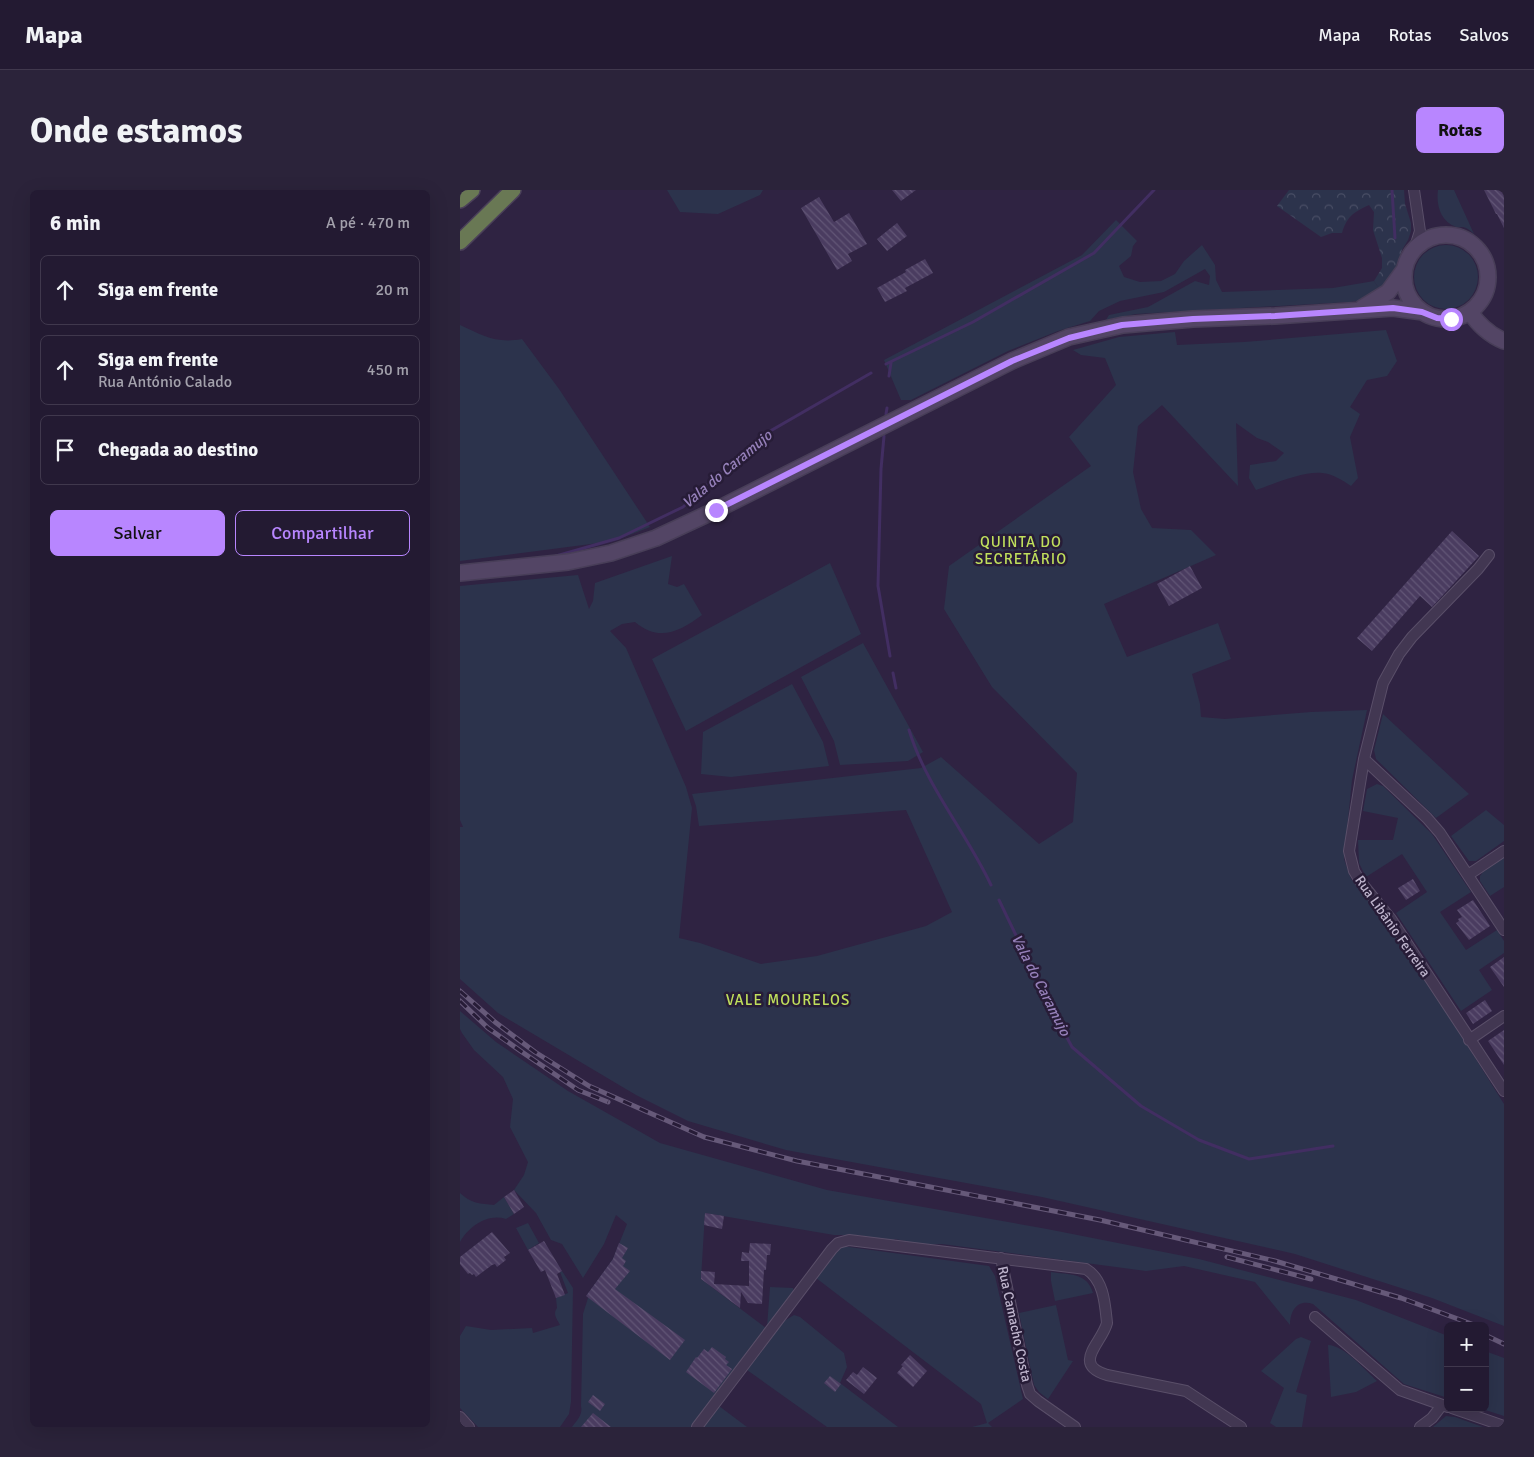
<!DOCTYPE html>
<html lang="pt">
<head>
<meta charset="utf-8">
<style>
	:root { --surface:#231a32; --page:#2b233a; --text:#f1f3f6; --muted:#a3a1ac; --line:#40384d; --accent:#b886ff }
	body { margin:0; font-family:Signika,sans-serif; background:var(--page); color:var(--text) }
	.controls { position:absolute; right:15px; bottom:15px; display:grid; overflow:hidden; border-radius:8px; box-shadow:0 5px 20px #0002 }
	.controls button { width:45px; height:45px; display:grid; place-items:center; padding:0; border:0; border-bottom:1px solid var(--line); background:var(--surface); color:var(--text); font:25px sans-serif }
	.stop { position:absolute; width:15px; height:15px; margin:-11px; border:4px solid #b886ff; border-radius:50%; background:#fff }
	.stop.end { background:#b886ff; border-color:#fff; box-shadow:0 1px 5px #0008 }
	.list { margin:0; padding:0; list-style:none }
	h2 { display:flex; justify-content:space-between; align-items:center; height:65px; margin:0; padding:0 20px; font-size:21px }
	h2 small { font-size:16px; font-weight:400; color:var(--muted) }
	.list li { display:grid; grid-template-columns:32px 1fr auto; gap:15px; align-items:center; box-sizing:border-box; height:70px; margin:0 10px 10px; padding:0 10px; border:1px solid var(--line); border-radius:8px }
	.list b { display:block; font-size:19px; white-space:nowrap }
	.list p { margin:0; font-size:16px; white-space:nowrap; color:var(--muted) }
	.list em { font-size:16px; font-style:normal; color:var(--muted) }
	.actions { display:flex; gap:10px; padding:15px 20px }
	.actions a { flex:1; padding:11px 0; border:1px solid var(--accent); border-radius:8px; text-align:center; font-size:18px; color:var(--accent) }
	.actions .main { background:var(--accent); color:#111 }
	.icon { flex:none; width:28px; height:28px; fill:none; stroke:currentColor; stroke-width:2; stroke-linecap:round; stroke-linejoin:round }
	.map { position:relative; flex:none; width:1044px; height:1237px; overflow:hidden; border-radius:8px }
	header { display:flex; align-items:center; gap:30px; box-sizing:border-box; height:70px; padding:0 25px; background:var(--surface); border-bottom:1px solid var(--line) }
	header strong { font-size:24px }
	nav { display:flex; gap:28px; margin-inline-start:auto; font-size:18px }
	.intro { display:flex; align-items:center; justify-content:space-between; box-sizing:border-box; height:120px; padding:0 30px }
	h1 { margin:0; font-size:35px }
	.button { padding:12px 22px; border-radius:8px; background:var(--accent); color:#111; font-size:18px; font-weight:700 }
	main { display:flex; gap:30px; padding:0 30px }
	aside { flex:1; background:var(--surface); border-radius:8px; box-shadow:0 5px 20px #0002 }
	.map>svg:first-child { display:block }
</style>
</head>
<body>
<header>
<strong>Mapa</strong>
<nav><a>Mapa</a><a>Rotas</a><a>Salvos</a></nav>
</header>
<div class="intro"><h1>Onde estamos</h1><a class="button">Rotas</a></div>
<main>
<aside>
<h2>6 min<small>A pé · 470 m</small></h2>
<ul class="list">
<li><svg class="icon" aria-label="ahead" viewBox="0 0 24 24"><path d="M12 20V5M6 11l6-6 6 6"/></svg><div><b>Siga em frente</b></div><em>20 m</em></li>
<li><svg class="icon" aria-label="ahead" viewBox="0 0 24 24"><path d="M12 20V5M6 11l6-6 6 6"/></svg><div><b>Siga em frente</b><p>Rua António Calado</p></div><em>450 m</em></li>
<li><svg class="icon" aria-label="arrive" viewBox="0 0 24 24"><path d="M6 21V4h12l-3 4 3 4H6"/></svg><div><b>Chegada ao destino</b></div></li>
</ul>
<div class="actions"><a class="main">Salvar</a><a>Compartilhar</a></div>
</aside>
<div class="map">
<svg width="1044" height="1237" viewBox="0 0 1044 1237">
	<defs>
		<pattern id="forest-crowns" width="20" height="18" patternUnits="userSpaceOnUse" patternTransform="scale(1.25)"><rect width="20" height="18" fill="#2c334c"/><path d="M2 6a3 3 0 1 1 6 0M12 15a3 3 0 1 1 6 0" fill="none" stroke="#494e65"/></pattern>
		<pattern id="building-back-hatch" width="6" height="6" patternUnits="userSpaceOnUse" patternTransform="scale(1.25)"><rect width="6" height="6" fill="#4a3c60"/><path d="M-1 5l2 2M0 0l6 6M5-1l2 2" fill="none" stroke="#625676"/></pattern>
	</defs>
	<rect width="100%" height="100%" fill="#2f2342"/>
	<path fill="#2c334c" d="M207 0H303L300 5 258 24 220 22Z
		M978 0H994L1014 44C1011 41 1007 38 1003 37 1000 37 999 38 996 37 980 31 976 14 978 0Z
		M656 30 677 51 673 56 671 66 659 76 664 87 680 92 701 91 715 84 724 71 742 55 755 75 756 90 762 102 873 98 914 91 921 101 904 110 890 112 676 124 646 130 649 125 688 117 735 91 749 95 750 86 745 79 704 102 660 111 639 121 630 131 598 141 548 161 451 210H441L424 170 622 65Z
		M954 87a32 32 0 1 1 64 0a32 32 0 1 1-64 0Z
		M0 135C22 145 36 154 62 149L99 199 190 337 154 351 0 371Z
		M926 140 937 171 927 186 907 190 890 217 900 224 890 247 898 288 891 296C882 290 873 284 862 283 844 281 813 294 796 300L789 288 790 275 816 271 824 263 808 252 797 248 776 233 778 296 702 215 678 236 673 282 681 319 692 338 731 340 756 365 644 414 667 467 758 433 771 469 732 484 740 514 741 527 765 529 851 522 907 520 892 590 884 669 891 689 912 710 965 788 1044 914V1136L972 1108 835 1064 582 1007 326 960 228 931 176 905 38 823 0 789V637H3L0 630V396L118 385 129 419 133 411 135 393 212 366 208 394 217 397 224 394 242 425C219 442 199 452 175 432L162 434 150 441 166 458 226 597 232 618 219 748 240 753 301 774 357 766 466 736 492 722 446 620 239 636 236 616 232 604 461 578 481 567 579 654 613 632 617 583 532 497 484 419 489 376 631 276 609 247 656 195 645 168 621 165 613 160 659 147 715 142 717 155 784 152Z
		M370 373 401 444 226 541 192 469Z
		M403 453 463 562 448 571 380 575 374 551 341 487Z
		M332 494 363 552 369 576 271 587 241 584 243 542Z
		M923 524 1009 604 976 628 916 569 914 560Z
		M917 594 923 596 972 644 1011 702 980 722 1006 760 1037 740 1044 751V763L1019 780 1032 800 1001 821 936 723 967 702 942 664 906 687 899 673 898 650H933L938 628 903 621 907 599Z
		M1026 620 1044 635V651L1016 671H1009L991 646Z
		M1044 668V697L1030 706 1020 691V686L1023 682Z
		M0 821 36 852 108 901 200 953 367 1000 587 1039 739 1069 896 1110 988 1146V1208L944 1194 853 1114C837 1109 830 1121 830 1135L795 1092 724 1076 686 1081 482 1054 464 1055 435 1049 433 1051 398 1045H374L245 1023 241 1089 306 1138 231 1237H112C117 1230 123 1225 121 1216L123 1124 128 1108 127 1105 153 1069 167 1034 156 1025 144 1054 123 1088 102 1054 91 1050 76 1023 54 1000 64 985 68 972 50 937 53 909 43 887 14 860 2 843 0 839Z
		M0 1003C10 1013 21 1014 34 1015L44 1007 54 1024 46 1029C28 1023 9 1036 0 1052Z
		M68 1033 79 1053 68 1060 56 1038Z
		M382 1056 529 1076 535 1086 563 1209 528 1233 532 1237H512L527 1233 521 1214 356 1088Z
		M102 1081 113 1098 111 1212 109 1224 100 1237H18L0 1218V1146L6 1136 31 1140 72 1138 73 1143 100 1135C98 1130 92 1125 97 1118L96 1108 108 1103 100 1082Z
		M591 1082C609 1085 627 1082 633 1103L595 1111 591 1091Z
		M310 1097 333 1098 334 1102 307 1137Z
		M596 1115 608 1170 613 1171 588 1209 579 1202 574 1195 559 1123Z
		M334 1125 340 1127 384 1163 387 1177 380 1193 438 1237H367L287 1180 324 1131Z
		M841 1147 851 1151 836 1202 847 1205 842 1237H816L810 1233 824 1198 801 1181 836 1149Z
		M868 1155C884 1155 906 1181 917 1191L896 1202 871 1207Z
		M1025 1161 1044 1168V1226L1019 1218H1025Z
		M259 1216 287 1237H244Z
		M986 1226 995 1227 1023 1237H973Z"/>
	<path fill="url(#forest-crowns)" d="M829 0H944L945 14 951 33V41L948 50 942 60 935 82 921 101 914 91 922 78V68L913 40 914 22 909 15C894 22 887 26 882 43H872L861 47 817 16Z"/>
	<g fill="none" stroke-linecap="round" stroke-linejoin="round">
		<path stroke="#422e62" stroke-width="3" d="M932 0 935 48
			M426 174 513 132 634 63 694 0
			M429 186 431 173
			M426 224 427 218
			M424 246 421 279 418 396 430 466
			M96 366 159 348 223 317 300 247 411 183
			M433 483 436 498
			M449 540C466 596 506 642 531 695
			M539 710 590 816 612 857 681 916 739 950 789 969 873 956"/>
	</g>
	<path fill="url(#building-back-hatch)" d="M432 0H456L441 11Z
		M1024 0H1044V38L1037 24H1036Z
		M359 7 374 32 389 23 407 54 388 64 392 71 377 80 341 18Z
		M437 33 447 46 427 61 417 49Z
		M465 69 473 83 445 98 447 101 425 112 417 98 446 82 445 80Z
		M992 341 1019 366 972 417 960 406 912 461 897 448Z
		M730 376 742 398 709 416 697 394Z
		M953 689 960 701 946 710 938 698Z
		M1013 710 1030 736 1009 750 996 733 999 731 998 729 1002 727 997 720Z
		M1044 767V797L1030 777Z
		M1025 810 1032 821 1013 834 1006 823Z
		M1044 840V875L1028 851Z
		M54 1000 64 1017 54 1024 44 1007Z
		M245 1023 264 1026 262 1039 244 1035Z
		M32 1042 50 1063 44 1067 46 1070 37 1077 35 1074 32 1075 16 1087 14 1084 12 1085 10 1083 8 1084 0 1074V1067Z
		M84 1051 102 1081 97 1084 105 1105 96 1108 85 1080 81 1082 68 1060Z
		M159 1053 168 1058 162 1068 166 1071 163 1076 170 1081 155 1099 225 1150 210 1170 126 1106 153 1069Z
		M290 1053 311 1054 310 1065H307L306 1080H304L302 1114 288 1113 281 1102 280 1118 241 1089V1081L255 1082 254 1094 289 1096V1071H281L282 1062 289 1063Z
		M252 1157 266 1167 265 1169 269 1172 266 1175 272 1179 254 1203 226 1182 236 1167 237 1168 244 1159 248 1162Z
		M450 1165 467 1181 453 1197 437 1183 443 1176 441 1175Z
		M403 1177 417 1188 404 1204 386 1190 393 1182 397 1185Z
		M370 1186 381 1194 375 1202 364 1193Z
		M133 1205 145 1214 140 1221 128 1212Z
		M133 1223 151 1237H121Z"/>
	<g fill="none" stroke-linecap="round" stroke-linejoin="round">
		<g stroke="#5a4f69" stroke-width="12">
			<path id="street" d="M954 0 960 41 954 60
				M1029 365 1018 379 952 447 939 464 923 493 904 569 889 661 894 681 900 691 931 729 1044 901
				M904 569 967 628 980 643 1044 740
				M1008 685 1044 661
				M1009 850 1044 826
				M541 1068 567 1195 570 1204 578 1211 615 1237
				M855 1127 940 1200 988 1217
				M992 1218 1044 1236
				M0 1227 9 1237
				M237 1237 372 1059 378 1053 389 1050 626 1079C644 1090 645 1114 647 1133 642 1153 611 1174 647 1185L726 1201 781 1237
				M960 1237 972 1228 982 1215"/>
		</g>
		<g stroke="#483e58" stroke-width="18">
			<path id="secondary" d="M944 87a42 42 0 1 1 84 0a42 42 0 1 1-84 0Z
				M902 118 928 102 944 80
				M1010 122C1018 134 1030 145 1044 151
				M0 383 108 372 151 363 196 348 256 320 552 171 609 147 663 135 733 129 815 126 933 118 963 122"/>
		</g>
		<g stroke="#4a3f59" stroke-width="18">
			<path id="highway" d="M0 10 12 0
				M0 52 53 0"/>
		</g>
		<use href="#street" stroke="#423752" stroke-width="10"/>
		<use href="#secondary" stroke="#534565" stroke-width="15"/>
		<use href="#highway" stroke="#697854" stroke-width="15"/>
		<g stroke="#665979" stroke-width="5">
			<path id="rail" d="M0 801 35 832 75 862 129 896 244 947 337 971 640 1030 815 1071 941 1108 1017 1136
				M0 811 28 838 62 862 118 900 148 912
				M767 1067 851 1089
				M1025 1145 1044 1154"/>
		</g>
		<use href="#rail" stroke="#271c37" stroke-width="3" stroke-dasharray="9" stroke-linecap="butt"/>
	</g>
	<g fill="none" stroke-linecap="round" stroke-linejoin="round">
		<path stroke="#b886ff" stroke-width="6" d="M256 320 552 171 609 148 662 135 733 129 815 126 933 118 962 122 977 128 991 129"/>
	</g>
	<g text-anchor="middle" stroke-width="5" stroke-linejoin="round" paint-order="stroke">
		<g font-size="14" fill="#beb4cc" stroke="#271c37">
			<text transform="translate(933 736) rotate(55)" y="5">Rua Libânio Ferreira</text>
			<text transform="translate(555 1134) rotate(78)" y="5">Rua Camacho Costa</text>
		</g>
		<g font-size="15" font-style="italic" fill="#9680ba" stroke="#271c37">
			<text transform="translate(267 279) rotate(-40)" y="5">Vala do Caramujo</text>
			<text transform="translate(581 795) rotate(63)" y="5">Vala do Caramujo</text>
		</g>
		<g font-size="15" letter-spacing="1" fill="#c0df5c" stroke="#271c37">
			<text x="561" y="357">QUINTA DO<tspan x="561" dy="17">SECRETÁRIO</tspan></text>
			<text x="328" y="815">VALE MOURELOS</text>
		</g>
	</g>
</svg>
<div class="controls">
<button>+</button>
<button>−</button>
</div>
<div class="stop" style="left:991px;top:129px"></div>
<div class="stop end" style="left:256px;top:320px"></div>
</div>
</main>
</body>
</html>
